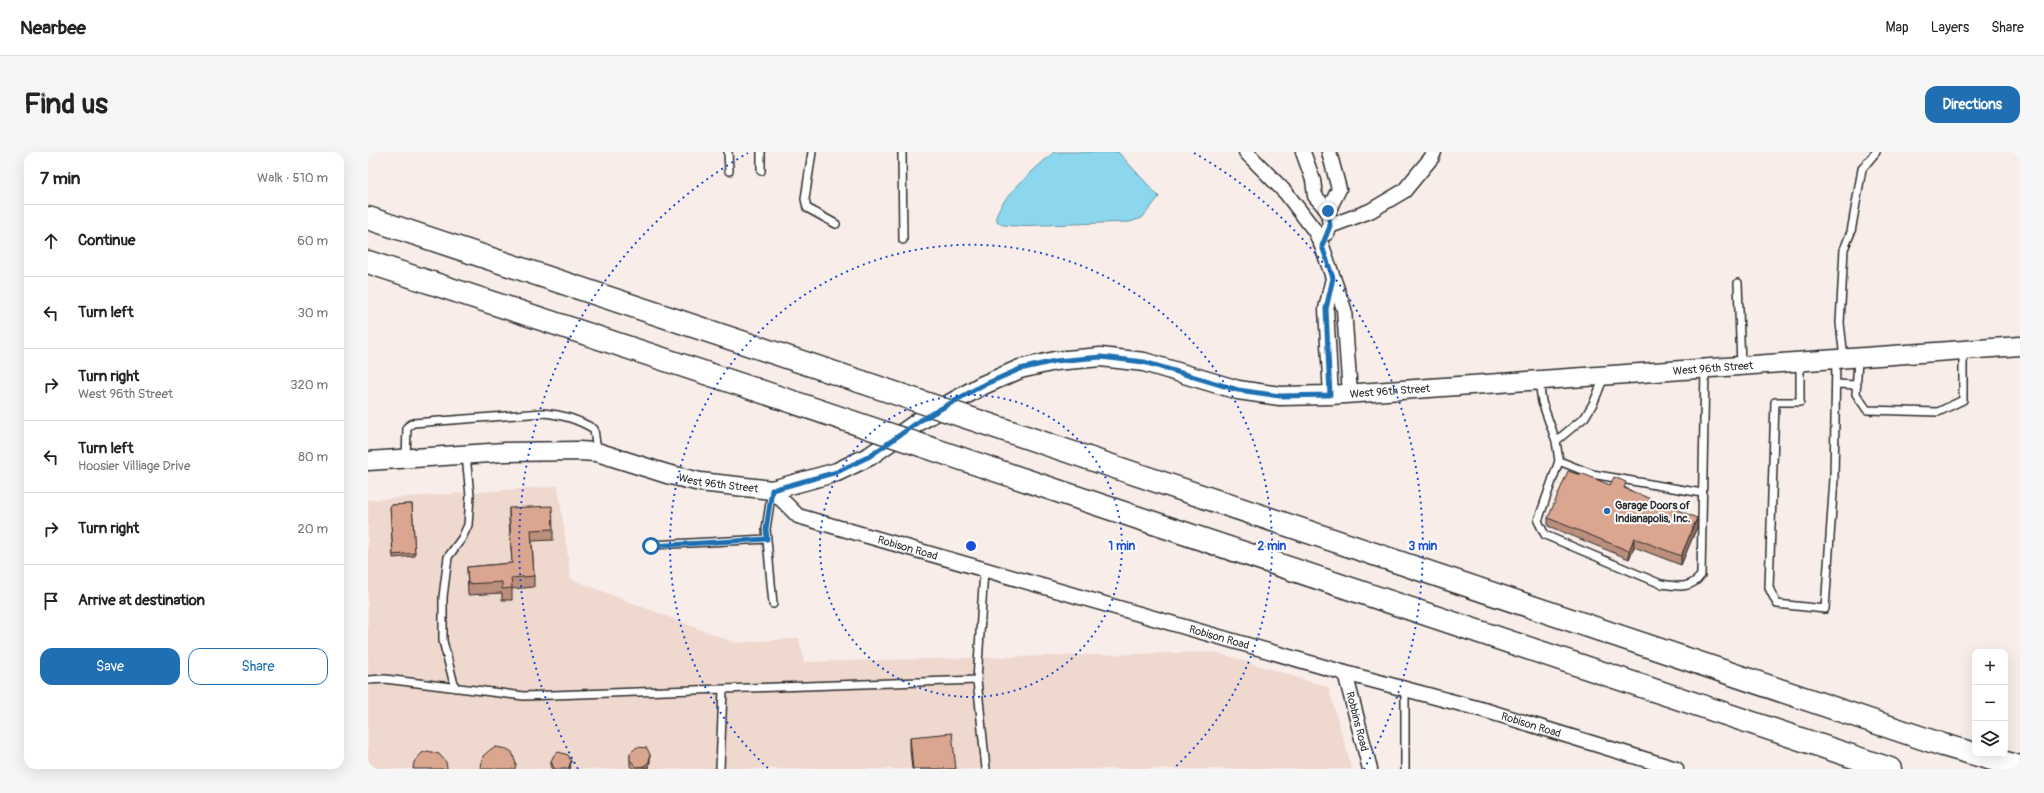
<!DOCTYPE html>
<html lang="en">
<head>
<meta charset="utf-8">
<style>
	:root { --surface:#fff; --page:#f6f6f6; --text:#222; --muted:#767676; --line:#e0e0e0; --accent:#1f6fb2 }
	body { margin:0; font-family:Pangolin,sans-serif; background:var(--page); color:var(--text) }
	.controls { position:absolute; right:12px; bottom:12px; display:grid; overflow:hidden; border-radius:8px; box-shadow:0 4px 16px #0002 }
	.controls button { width:36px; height:36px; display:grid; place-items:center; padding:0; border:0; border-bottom:1px solid var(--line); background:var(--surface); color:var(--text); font:20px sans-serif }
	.stop { position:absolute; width:12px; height:12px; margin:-9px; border:3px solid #1f6fb2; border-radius:50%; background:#fff }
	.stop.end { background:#1f6fb2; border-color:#fff; box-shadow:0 1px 4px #0008 }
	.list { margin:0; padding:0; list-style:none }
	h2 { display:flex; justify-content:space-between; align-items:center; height:52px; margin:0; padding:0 16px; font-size:17px }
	h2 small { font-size:13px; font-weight:400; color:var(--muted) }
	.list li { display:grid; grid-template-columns:26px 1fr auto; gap:12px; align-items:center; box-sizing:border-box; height:72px; padding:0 16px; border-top:1px solid var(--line) }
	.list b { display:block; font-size:15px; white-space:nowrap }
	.list p { margin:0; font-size:13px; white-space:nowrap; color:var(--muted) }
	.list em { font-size:13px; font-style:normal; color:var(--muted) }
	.actions { display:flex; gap:8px; padding:12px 16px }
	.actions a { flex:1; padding:9px 0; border:1px solid var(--accent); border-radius:12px; text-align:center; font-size:14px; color:var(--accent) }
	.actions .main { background:var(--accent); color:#fff }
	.icon { flex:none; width:22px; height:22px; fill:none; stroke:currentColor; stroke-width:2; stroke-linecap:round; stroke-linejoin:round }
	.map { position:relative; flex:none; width:1652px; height:617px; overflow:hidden; border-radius:12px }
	header { display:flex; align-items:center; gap:24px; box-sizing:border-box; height:56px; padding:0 20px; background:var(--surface); border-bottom:1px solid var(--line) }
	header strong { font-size:19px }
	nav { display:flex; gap:22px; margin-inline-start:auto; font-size:14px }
	.intro { display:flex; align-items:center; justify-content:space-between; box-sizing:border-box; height:96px; padding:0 24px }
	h1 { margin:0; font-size:28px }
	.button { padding:10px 18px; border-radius:12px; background:var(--accent); color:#fff; font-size:14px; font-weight:700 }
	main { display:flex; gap:24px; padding:0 24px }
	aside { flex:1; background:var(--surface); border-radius:12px; box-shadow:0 4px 16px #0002 }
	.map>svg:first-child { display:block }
</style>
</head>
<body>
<header>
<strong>Nearbee</strong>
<nav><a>Map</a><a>Layers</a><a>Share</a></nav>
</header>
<div class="intro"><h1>Find us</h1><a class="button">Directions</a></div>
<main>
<aside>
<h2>7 min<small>Walk · 510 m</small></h2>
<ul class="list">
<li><svg class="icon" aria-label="ahead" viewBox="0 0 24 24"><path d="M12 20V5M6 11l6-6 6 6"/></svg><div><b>Continue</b></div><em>60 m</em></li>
<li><svg class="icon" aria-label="left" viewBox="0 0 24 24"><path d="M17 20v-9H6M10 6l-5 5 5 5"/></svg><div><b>Turn left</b></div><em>30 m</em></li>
<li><svg class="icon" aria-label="right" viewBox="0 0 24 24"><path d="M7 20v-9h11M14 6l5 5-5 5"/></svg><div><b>Turn right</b><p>West 96th Street</p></div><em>320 m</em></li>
<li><svg class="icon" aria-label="left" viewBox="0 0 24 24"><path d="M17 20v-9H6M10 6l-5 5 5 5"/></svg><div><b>Turn left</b><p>Hoosier Villiage Drive</p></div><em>80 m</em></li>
<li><svg class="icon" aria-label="right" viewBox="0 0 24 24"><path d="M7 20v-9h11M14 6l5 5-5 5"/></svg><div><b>Turn right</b></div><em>20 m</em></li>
<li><svg class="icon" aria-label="arrive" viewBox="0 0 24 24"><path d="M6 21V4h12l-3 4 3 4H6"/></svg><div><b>Arrive at destination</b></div></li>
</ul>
<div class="actions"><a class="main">Save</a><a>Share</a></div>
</aside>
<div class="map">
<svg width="1652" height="617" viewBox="0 0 1652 617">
	<rect width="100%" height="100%" fill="#f8ede9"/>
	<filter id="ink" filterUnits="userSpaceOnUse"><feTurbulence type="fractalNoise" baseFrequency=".025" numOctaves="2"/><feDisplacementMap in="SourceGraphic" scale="8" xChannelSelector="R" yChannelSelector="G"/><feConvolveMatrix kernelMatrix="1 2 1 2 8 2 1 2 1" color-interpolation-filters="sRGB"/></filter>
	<g filter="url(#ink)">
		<path fill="#efd8ce" d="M190 334 203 427 367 491 431 486 436 510 847 500 960 535 984 617H0V348Z"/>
		<path fill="#8cd7ed" stroke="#65929f" d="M686 0H750L791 45 774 66 762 70 645 74C640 73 633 74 630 70 618 57 675 10 686 0Z"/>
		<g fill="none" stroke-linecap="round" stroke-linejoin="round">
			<g stroke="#2b2b2b" stroke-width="10">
				<path id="service" d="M360 0 361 19
					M444 0 437 47 439 56 468 72
					M534 0 535 88
					M393 19V0
					M1370 131 1373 214
					M1476 206 1472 171 1476 97 1483 80 1494 17 1508 0
					M1490 206 1488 242 1499 258 1570 260 1595 248V198
					M1432 210V250H1407L1401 436 1409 452 1457 457 1466 327 1468 207
					M1171 229 1174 250 1188 289 1191 309 1170 369 1177 383 1293 432C1308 434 1323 438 1333 423L1337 217
					M1468 232 1489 233
					M1188 289 1217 265 1226 250 1236 225
					M38 307 39 275 45 271 175 261C195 263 209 267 226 277L229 300
					M1191 309 1224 322 1334 341
					M404 338 398 377 405 452
					M283 393 399 387
					M0 528 17 527 156 544 355 537
					M609 528 618 617
					M87 536 75 489V445L80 405 94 386 100 373 102 344 98 303
					M352 617 355 537 609 528 616 418
					M1037 617V537"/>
			</g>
			<g stroke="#2b2b2b" stroke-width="17">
				<g id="minor">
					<path d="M878 0 918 41 947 79 954 94 976 157 982 242"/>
					<path d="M935 0 945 28 947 44 960 59"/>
					<path d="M962 74 1002 59 1036 39 1064 5 1066 0"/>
					<path d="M959 81 962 74 960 59 971 37 961 0"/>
					<path d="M963 243 958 157 965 126"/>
					<path id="s1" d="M404 338 430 364 977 521 1116 558 1308 617"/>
					<path id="s2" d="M977 521 1002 617"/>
				</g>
			</g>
			<g stroke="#2b2b2b" stroke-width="21">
				<g id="tertiary">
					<path id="s3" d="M0 309 137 300 210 299 229 300 299 322 332 330 404 338 469 320 502 304 553 268 613 234 652 217 687 209 733 205 776 210 870 238 912 244 963 243 1652 194"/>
				</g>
			</g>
			<g stroke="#2b2b2b" stroke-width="25">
				<path id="motorway" d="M0 66 494 230
					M0 110 386 237
					M720 306 1575 593 1652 615
					M612 313 1522 617"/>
			</g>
			<use href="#service" stroke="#fff" stroke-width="7"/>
			<use href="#minor" stroke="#fff" stroke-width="14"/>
			<use href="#tertiary" stroke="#fff" stroke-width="18"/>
			<use href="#motorway" stroke="#fff" stroke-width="22"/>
			<g stroke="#2b2b2b" stroke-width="25" stroke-linecap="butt">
				<path id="motorway-bridge" d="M494 230 720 306
					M386 237 612 313"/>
			</g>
			<use href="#motorway-bridge" stroke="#fff" stroke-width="22"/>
		</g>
		<path fill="#bc8f7c" stroke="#2b2b2b" d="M1212 323 1242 333 1258 336 1329 375 1313 413 1266 395 1261 407 1180 374V366Z
			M44 352 47 404 25 406 22 353Z
			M141 356 185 377V388L164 389 166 424V435L144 437V448H134V441L100 443 99 415 144 411 141 368Z
			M542 585 588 617H544L542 597Z
			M262 601 282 608 281 616 280 617H265L262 614Z
			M183 609 203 615 202 617H184L183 615Z"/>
		<path fill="#997465" stroke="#2b2b2b" d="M1329 366V375L1313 413V404Z
			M1266 386V395L1261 407V399Z
			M282 603V608L281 616 280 617H276V614Z
			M203 609 202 617H199Z"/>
		<path fill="#dba690" stroke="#2b2b2b" d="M1200 319 1212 323 1213 321 1242 333 1246 325 1258 330 1256 336 1329 366 1313 404 1266 386 1261 399 1180 366Z
			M44 352 47 401 25 403 22 353Z
			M184 354 185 377 163 378 166 424 143 426 144 436 134 437V430L100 432 99 415 144 411 141 356Z
			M584 581 588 617H545L542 585Z
			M128 595 139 597 144 600 148 612 147 617H114L113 615 115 604 123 597Z
			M269 595 279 596 282 603 281 610 276 614 269 615 262 608V601Z
			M60 599 71 602 78 610 79 615V617H45L46 610 54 601Z
			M191 600 200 603 203 609 201 615 199 617H186L183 609 186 603Z"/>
	</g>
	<g fill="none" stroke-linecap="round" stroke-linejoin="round" filter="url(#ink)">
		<path stroke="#1f6fb2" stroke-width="5" d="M283 394 399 387 398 377 404 338 469 320 502 304 553 268 613 234 652 217 687 209 733 205 776 210 870 238 912 244 962 243 958 157 965 126 954 94 962 74 960 59"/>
	</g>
	<g fill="none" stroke="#1d4ed8" stroke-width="2" stroke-dasharray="2 4">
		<circle cx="603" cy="394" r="151"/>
		<path d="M400 616A301 301 0 1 1 806 616"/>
		<path d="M210 617A452 452 0 0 1 380 1M826 1A452 452 0 0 1 996 617"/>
	</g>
	<circle fill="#1f6fb2" stroke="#fff" stroke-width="1.5" cx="1239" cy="359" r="4"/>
	<g text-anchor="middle" stroke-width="4" stroke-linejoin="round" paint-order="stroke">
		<g font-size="11" fill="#2b2b2b" stroke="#fff">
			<text dy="4" stroke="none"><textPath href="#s3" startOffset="1387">West 96th Street</textPath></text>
			<text dy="4" stroke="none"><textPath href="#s3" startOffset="1063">West 96th Street</textPath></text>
			<text dy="4" stroke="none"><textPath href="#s3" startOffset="355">West 96th Street</textPath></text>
			<text dy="4" stroke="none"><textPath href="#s1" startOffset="151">Robison Road</textPath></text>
			<text dy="4" stroke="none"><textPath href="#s1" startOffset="475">Robison Road</textPath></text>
			<text dy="4" stroke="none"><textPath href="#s2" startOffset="50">Robbins Road</textPath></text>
			<text dy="4" stroke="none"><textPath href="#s1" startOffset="799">Robison Road</textPath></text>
		</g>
		<g font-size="11" font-weight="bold" fill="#2b2b2b" stroke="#fff" text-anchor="start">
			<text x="1247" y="357">Garage Doors of<tspan x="1247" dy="13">Indianapolis, Inc.</tspan></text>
		</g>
	</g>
	<circle cx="603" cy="394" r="6" fill="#1d4ed8" stroke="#fff" stroke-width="2"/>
	<g font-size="12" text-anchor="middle" font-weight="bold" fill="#1d4ed8" stroke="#fff" stroke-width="4" stroke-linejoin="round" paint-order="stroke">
		<text x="754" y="398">1 min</text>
		<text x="904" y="398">2 min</text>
		<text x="1055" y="398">3 min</text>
	</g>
</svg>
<div class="controls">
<button>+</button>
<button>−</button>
<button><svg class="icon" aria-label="layers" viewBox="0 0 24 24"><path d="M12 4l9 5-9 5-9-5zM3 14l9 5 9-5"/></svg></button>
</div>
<div class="stop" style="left:283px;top:394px"></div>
<div class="stop end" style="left:960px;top:59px"></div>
</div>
</main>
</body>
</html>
